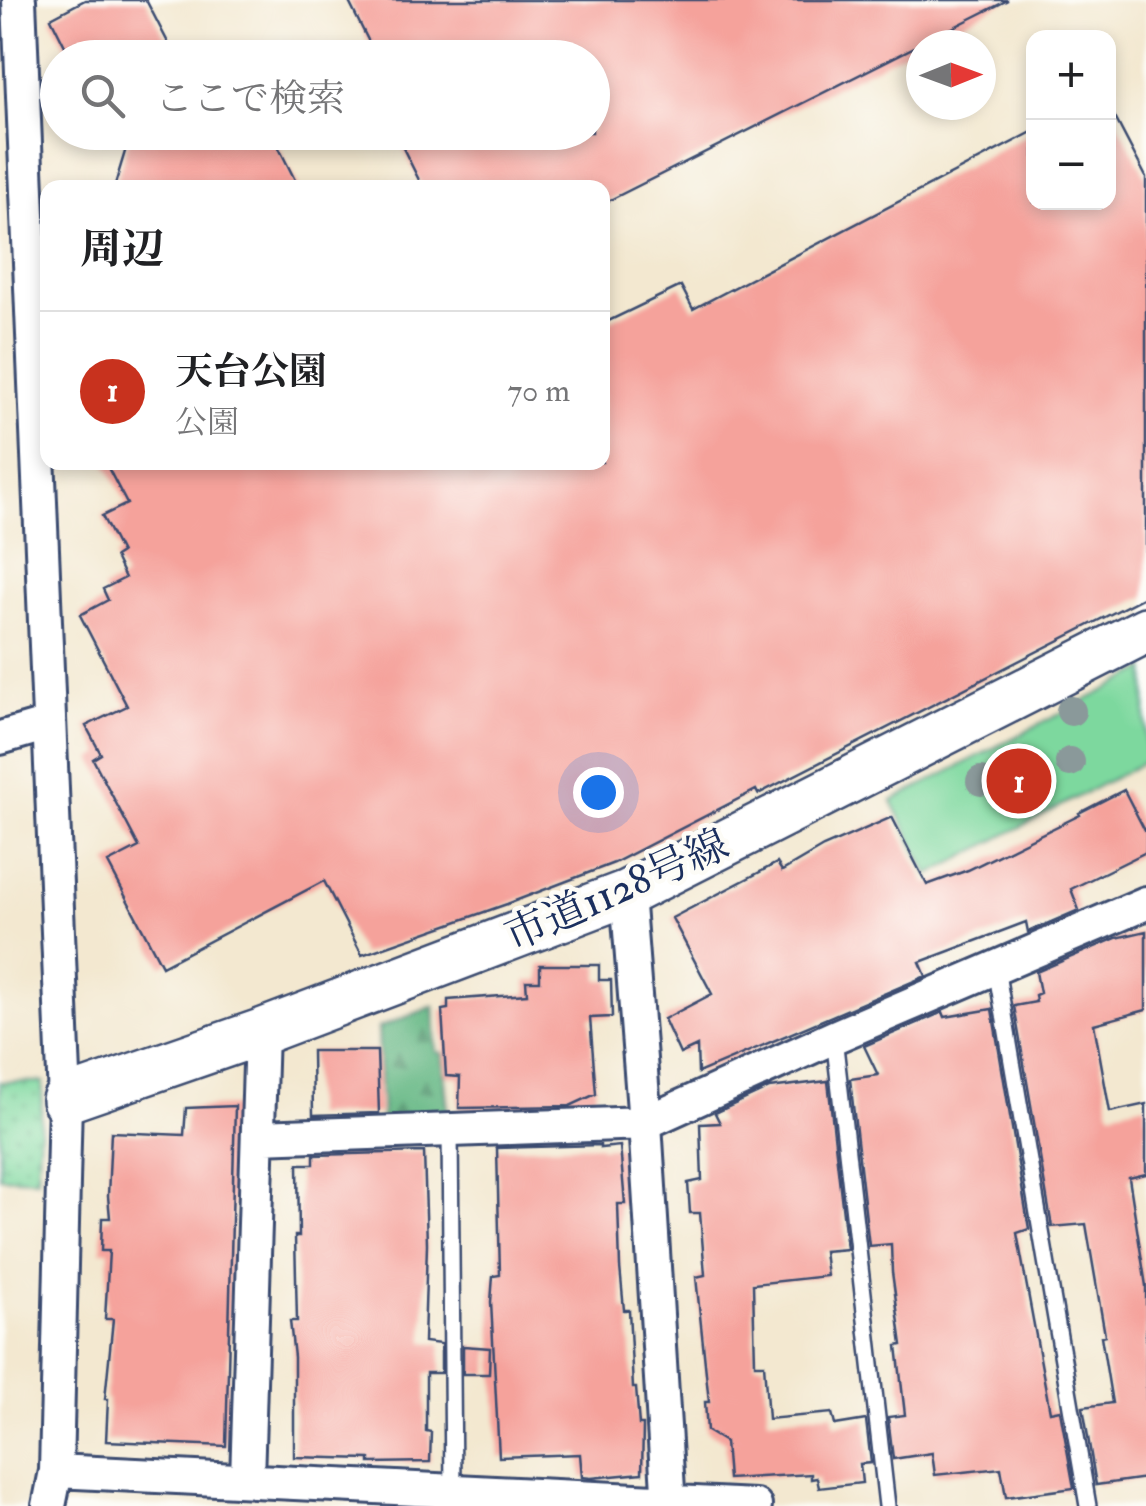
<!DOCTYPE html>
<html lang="ja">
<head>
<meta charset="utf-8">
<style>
	:root { --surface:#fff; --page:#f6f6f6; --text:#202124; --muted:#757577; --line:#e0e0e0; --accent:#c8321e }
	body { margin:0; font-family:"IM FELL Double Pica","Noto Serif JP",serif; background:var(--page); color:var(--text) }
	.controls { position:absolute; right:30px; top:30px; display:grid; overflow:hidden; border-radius:20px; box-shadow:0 5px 15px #0003 }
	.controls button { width:90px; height:90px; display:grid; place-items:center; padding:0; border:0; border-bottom:2px solid var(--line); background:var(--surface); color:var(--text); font:50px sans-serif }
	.compass { position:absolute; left:906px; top:30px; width:90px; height:90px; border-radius:50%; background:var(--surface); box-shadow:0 5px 15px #0003; rotate:89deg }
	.you { position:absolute; left:598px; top:792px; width:35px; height:35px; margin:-25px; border:8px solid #fff; border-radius:50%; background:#1a73e8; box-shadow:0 0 0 15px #1a73e833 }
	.badge { display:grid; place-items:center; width:65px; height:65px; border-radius:50%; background:var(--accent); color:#fff; font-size:32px; font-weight:700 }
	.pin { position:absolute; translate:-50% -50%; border:5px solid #fff; box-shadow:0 2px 10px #0006 }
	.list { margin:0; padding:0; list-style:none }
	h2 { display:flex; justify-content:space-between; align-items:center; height:130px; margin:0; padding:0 40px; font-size:42px }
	h2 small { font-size:32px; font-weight:400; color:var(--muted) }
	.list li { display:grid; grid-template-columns:65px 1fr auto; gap:30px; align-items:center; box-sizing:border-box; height:160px; padding:0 40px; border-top:2px solid var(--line) }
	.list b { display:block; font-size:38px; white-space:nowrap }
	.list p { margin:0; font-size:32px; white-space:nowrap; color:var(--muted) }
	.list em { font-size:32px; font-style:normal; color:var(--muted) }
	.icon { flex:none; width:55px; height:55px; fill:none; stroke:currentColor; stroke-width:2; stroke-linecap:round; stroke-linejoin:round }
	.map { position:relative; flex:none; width:1146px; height:1506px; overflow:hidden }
	.search { position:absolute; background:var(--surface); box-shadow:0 5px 15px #0003; left:40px; top:40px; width:570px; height:110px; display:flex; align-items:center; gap:25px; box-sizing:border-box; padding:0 35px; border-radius:55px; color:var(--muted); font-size:38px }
	.panel { position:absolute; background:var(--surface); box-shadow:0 5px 15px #0003; left:40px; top:180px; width:570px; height:290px; border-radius:20px }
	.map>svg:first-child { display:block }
</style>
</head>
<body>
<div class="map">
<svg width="1146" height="1506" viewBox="0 0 1146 1506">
	<defs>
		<pattern id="grass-dots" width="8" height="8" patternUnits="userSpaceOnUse" patternTransform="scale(2.5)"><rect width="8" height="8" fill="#7dd89e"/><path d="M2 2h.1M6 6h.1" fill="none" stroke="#6bba8a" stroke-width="1.8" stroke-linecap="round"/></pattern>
		<pattern id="forest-firs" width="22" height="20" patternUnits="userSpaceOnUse" patternTransform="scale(2.5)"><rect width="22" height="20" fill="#66b885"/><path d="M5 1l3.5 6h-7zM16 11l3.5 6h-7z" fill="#539670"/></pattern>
	</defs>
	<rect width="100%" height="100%" fill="#fdfcf7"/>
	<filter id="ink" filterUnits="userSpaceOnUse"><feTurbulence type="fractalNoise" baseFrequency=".01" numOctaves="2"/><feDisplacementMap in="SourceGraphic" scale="20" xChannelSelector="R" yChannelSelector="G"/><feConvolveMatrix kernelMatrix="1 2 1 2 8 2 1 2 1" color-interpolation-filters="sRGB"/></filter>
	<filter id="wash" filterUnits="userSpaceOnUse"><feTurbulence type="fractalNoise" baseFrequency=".0048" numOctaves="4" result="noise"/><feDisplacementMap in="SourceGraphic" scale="40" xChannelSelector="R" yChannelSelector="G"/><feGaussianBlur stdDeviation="2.25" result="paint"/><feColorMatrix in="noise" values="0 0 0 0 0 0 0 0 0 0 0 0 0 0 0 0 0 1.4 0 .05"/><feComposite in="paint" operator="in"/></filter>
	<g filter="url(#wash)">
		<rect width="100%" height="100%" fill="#f3e8d0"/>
		<path fill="url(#grass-dots)" stroke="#4c847e" stroke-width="2.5" d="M0 1082H43L37 1179 0 1177Z"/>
		<path fill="url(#forest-firs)" stroke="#407472" stroke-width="2.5" d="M434 1006 436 1052 442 1053 448 1111 382 1119 378 1028Z"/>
		<path fill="#7dd89e" stroke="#4c847e" stroke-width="2.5" d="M1146 669V761L929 875 892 801Z"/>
		<g id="blocks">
			<path fill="#f5a29b" d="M85 0H146L176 58H71L51 18Z
				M348 0H1008L602 204V188H423L395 132H592V58H377Z
				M1108 104 1146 177V596L758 794 756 790 614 863 507 904 362 955 324 881 162 966 108 863 139 847 93 759 101 754 86 726 127 706 80 615 108 600 103 589 125 578 115 557 121 553 102 516 127 504 105 462H602V324L681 286 693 309 1034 131V202H1108Z
				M131 132H271L299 188H114Z
				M1124 790 1146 833V852L1071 889 1079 910 1028 932 1026 922 920 962 926 976 698 1073 697 1046 680 1054 664 1019 712 994 672 918 777 863 782 871 823 847 892 817 927 885 968 870 1080 815 1079 813Z
				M1146 931V1010L1094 1024 1110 1112 1146 1104V1174L1129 1178 1146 1286V1478L1096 1485 1083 1407 1112 1403 1101 1336 1105 1335 1086 1224 1052 1227 1014 1006 1036 1002 1035 995 1040 993 1036 972 1116 938Z
				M540 965H599V980H611L612 1017 590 1018 596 1094 570 1106 459 1108 460 1077 446 1076 442 1010 448 1009V1000L527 994 526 981H540Z
				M992 1009 1029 1229 1017 1233 1050 1412 1060 1410 1074 1488 1006 1497 1001 1468 935 1475 932 1453 893 1459 888 1417 905 1415 897 1346 902 1345 892 1272 891 1244 869 1246 850 1079 878 1075 864 1046 943 1012 945 1017Z
				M312 1051H377L379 1113 313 1115Z
				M828 1081 847 1249 824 1251 827 1276 753 1284 755 1364H764L768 1419 832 1413 835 1425 866 1420 871 1463 860 1464 862 1483 819 1488 817 1478 811 1479V1474L728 1479 725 1442 707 1431 705 1402H709L696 1277 705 1275 700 1213H690L688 1183 702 1180 700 1124 720 1123 715 1113 769 1088Z
				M235 1106 226 1446 106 1441 108 1399H105L113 1319H105L109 1251H101L102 1218H110L108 1196 111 1132 184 1135 186 1108Z
				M600 1145V1148L620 1146 625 1204H618L620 1267 624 1310H629L633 1388H636L639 1425H643L642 1473 591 1478 582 1477 580 1454 499 1457 491 1302 493 1276 500 1275 497 1148Z
				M424 1152 427 1244 424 1342 441 1344V1373H426V1431L431 1432 430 1462 370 1463V1459L294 1457V1357L290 1321H297L295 1236H299L298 1164H314V1155Z
				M463 1346 490 1348 489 1374H463Z"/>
		</g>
	</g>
	<g filter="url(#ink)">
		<use href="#blocks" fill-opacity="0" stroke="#3b4b6f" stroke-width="2.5"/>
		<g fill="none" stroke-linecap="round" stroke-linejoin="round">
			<g stroke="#3b4b6f" stroke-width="20">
				<path id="lane" d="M996 968 1088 1506
					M834 1037 887 1506
					M450 1130 453 1490"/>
			</g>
			<g stroke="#3b4b6f" stroke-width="38">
				<path id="street" d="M19 0 65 1100 56 1471 49 1506
					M0 738 48 724
					M627 893 645 1123 669 1506
					M259 1137 645 1123 834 1037 1146 903
					M56 1471 755 1506
					M247 1479 261 1032"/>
			</g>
			<g stroke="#3b4b6f" stroke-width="50">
				<path id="secondary" d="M65 1100 261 1032 627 893 1146 630"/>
			</g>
			<use href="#lane" stroke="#fff" stroke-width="15"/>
			<use href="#street" stroke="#fff" stroke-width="32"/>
			<use href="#secondary" stroke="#fff" stroke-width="45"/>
		</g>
		<g fill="#8a999a">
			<circle cx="1071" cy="711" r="15"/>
			<circle cx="1070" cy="762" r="15"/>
			<circle cx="981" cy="781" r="15"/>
		</g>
	</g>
	<g text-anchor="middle" stroke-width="9" stroke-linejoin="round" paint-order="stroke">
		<g font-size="42" fill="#1b2f5e" stroke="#fdfcf7">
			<text transform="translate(616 889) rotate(-24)" y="15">市道1128号線</text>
		</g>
	</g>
</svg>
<div class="controls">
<button>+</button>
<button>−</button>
</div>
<svg class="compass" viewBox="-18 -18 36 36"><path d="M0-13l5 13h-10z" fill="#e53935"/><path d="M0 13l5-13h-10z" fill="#757577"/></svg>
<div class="you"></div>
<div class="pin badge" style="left:1019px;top:781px">1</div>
<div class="search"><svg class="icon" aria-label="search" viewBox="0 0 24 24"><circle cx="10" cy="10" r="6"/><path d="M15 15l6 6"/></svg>ここで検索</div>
<section class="panel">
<h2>周辺<small></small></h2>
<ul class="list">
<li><span class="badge">1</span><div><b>天台公園</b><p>公園</p></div><em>70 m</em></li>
</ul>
</section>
</div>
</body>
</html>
